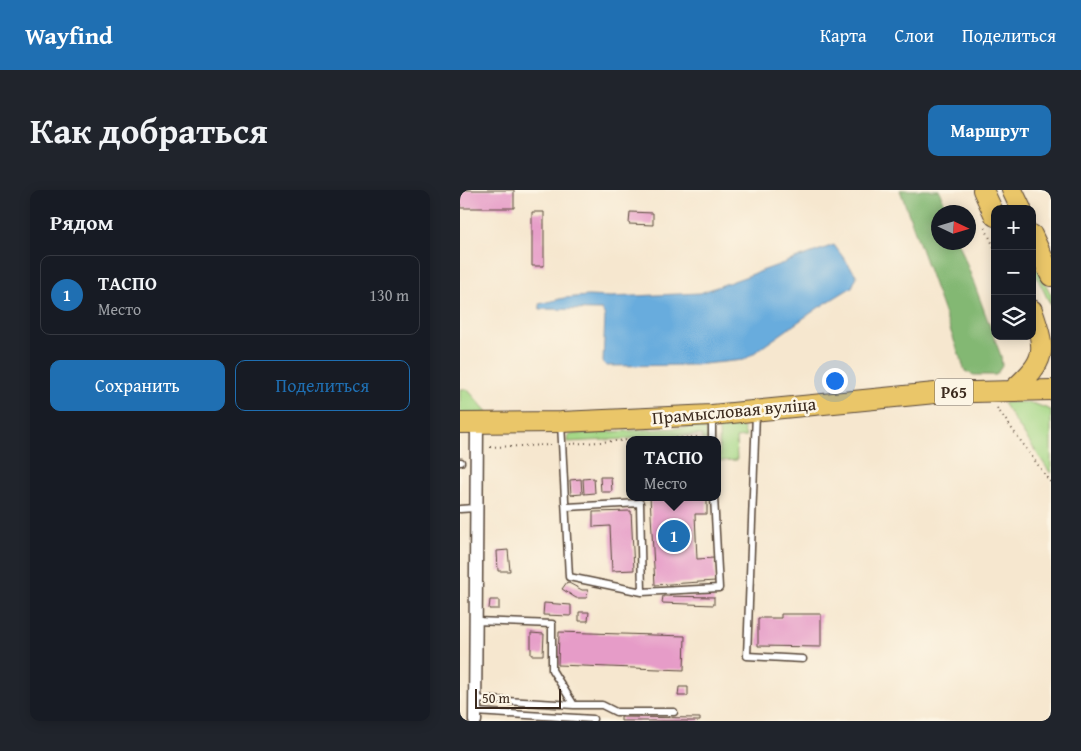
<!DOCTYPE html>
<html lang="ru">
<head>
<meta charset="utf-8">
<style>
	:root { --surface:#171b24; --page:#20242c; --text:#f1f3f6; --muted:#9ea1a6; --line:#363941; --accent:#1f6fb2 }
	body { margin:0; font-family:"Gentium Book Plus",serif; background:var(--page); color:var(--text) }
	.controls { position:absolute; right:15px; top:15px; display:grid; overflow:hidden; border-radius:10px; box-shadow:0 2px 12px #0003 }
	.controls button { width:45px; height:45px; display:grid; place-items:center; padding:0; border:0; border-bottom:1px solid var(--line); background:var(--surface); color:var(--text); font:25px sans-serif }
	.compass { position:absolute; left:471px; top:15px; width:45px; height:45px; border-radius:50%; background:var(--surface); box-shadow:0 2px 12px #0003; rotate:94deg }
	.scale { position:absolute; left:15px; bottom:12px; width:86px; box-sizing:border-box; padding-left:5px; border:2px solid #3b2a1e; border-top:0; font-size:14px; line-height:18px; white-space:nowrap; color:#3b2a1e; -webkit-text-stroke:4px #fcf5e5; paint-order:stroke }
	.you { position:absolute; left:374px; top:190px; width:18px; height:18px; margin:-12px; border:4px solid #fff; border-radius:50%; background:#1a73e8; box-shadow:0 0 0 8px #1a73e833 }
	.badge { display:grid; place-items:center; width:32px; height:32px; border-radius:50%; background:var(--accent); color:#fff; font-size:16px; font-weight:700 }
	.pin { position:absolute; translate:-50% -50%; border:2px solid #fff; box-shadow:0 1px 5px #0006 }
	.popup { position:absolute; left:166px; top:246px; width:95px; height:65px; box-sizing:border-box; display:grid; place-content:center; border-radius:10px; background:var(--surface); filter:drop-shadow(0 1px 4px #0005); font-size:16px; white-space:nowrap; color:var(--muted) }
	.popup b { font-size:19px; color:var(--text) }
	.popup::after { content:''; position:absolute; left:50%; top:100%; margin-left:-10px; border:10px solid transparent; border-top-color:var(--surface) }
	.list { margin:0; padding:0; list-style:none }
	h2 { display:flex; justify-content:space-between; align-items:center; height:65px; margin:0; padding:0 20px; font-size:21px }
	h2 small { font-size:16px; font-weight:400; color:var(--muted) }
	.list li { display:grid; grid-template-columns:32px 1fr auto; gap:15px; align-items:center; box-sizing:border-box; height:80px; margin:0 10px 10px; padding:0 10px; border:1px solid var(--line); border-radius:10px }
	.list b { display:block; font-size:19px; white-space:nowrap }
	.list p { margin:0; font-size:16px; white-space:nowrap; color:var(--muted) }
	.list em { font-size:16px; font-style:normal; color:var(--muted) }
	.actions { display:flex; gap:10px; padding:15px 20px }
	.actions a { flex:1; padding:11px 0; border:1px solid var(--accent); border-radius:10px; text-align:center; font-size:18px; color:var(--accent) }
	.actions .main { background:var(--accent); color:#fff }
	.icon { flex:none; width:28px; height:28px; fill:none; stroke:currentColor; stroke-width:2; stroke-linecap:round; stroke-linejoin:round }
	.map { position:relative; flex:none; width:591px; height:531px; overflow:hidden; border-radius:10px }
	header { display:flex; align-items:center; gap:30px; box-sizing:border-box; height:70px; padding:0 25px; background:var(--accent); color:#fff }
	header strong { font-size:24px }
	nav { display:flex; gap:28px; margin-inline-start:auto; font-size:18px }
	.intro { display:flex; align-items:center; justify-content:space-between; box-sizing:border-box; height:120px; padding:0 30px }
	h1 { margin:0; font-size:35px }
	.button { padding:12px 22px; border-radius:10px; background:var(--accent); color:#fff; font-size:18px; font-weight:700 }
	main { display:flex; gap:30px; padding:0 30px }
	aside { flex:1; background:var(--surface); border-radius:10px; box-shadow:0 2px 12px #0003 }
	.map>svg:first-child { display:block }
</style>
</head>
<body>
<header>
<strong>Wayfind</strong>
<nav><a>Карта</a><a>Слои</a><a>Поделиться</a></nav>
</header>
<div class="intro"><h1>Как добраться</h1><a class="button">Маршрут</a></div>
<main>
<aside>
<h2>Рядом<small></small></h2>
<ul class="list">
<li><span class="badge">1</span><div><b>ТАСПО</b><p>Место</p></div><em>130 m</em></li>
</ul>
<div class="actions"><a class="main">Сохранить</a><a>Поделиться</a></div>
</aside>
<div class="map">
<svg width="591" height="531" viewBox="0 0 591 531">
	<rect width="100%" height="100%" fill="#fcf5e5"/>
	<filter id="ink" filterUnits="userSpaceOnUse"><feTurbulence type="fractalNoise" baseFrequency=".02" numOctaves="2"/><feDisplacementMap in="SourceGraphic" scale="10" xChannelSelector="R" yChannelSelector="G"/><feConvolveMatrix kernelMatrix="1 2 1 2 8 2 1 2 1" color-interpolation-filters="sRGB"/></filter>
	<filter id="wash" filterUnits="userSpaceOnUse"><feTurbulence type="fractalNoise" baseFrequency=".0096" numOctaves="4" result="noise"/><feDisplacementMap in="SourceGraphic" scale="20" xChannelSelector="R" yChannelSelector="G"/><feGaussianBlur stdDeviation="1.12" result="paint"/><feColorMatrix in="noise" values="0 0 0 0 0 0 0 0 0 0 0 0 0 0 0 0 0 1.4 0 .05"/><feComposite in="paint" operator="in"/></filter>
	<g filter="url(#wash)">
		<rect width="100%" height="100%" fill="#f6e7cf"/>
		<path fill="#a4d786" stroke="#708052" d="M572 67 591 105V116L572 77Z
			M0 199H7L29 224 0 225Z
			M559 212 575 214 591 220V284L543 213Z
			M273 235 283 237 286 247 276 248 277 270 260 271 259 240 260 237Z
			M239 237 246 240 248 250H242V245L107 252 108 246 113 244Z"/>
		<path fill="#83b873" stroke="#5f7148" d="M440 0H479L488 22H478V52L499 53 541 166 542 176 536 185H514L505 181Z"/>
		<path fill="#68acdd" stroke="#526b7e" d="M374 55 397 86 392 97 358 118 284 170 234 175 146 176 143 172 145 126 142 120 80 119 79 114 104 108 128 106 151 107 240 103Z"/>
		<g id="blocks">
			<path fill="#e69cc8" d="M0 0H54V18H0Z
				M72 22H84V76H72Z
				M170 22 193 23V35L169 34Z
				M140 287H151L152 302H141Z
				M134 288 135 303 124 304 123 289Z
				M121 289 122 304 111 305 110 290Z
				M190 307H247V324H235L237 369 254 368 255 391 195 395Z
				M171 321 174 380 152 381 150 336 133 337V322Z
				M48 360 50 381H38L37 361Z
				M107 392 122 400H128L127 408H116L102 399Z
				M203 406 254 407V415L202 413Z
				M30 410H39V419H29Z
				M84 413 111 415V426L83 425Z
				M119 422H129L128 431H119Z
				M321 424H361V457L298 456V428H321Z
				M99 442 225 446 224 480 98 475Z
				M71 443 84 444 83 465H71Z
				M219 497H228V506H218Z
				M161 527 240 528V531H161Z"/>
		</g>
	</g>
	<g filter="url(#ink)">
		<use href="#blocks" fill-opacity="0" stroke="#574639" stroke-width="1"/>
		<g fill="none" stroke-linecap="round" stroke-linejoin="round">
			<g stroke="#574639" stroke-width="9">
				<path id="lane" d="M296 223 287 466 343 469
					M101 233 109 387 182 402 259 398 254 307
					M252 250V227
					M0 272H1
					M107 317 180 313 182 402
					M0 319 15 318
					M15 431 92 434V480L114 515 15 509
					M114 515H142L156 522H214
					M15 522 133 529"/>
			</g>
			<g stroke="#574639" stroke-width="15">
				<path id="street" d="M15 531 17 233"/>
			</g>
			<g stroke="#574639" stroke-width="22">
				<path id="primary" d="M523 0 535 26
					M552 0 561 19
					M572 45 591 86
					M552 201C586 170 587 163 572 120
					M0 233 101 232 252 225 475 203 591 200"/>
			</g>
			<path stroke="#574639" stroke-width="2" stroke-dasharray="1 4" stroke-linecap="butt" d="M525 38 535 59
				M537 218 591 293
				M181 250 239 247 241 250
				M110 254 170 250
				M30 257 92 255"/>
			<use href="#lane" stroke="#fff" stroke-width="6"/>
			<use href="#street" stroke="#fff" stroke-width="12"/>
			<use href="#primary" stroke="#eac669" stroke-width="20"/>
		</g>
	</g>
	<g text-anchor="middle" stroke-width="5" stroke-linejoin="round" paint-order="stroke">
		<rect fill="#fcf5e5" stroke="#75675a" stroke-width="1" x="475" y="188.5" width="38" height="27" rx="4"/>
		<g font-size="16" font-weight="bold" fill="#3b2a1e">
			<text x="494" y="208">Р65</text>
		</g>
		<g font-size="18" fill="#3b2a1e" stroke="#fcf5e5">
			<text transform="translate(274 221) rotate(-5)" y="6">Прамысловая вуліца</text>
		</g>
	</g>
</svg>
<div class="controls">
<button>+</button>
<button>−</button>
<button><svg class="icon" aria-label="layers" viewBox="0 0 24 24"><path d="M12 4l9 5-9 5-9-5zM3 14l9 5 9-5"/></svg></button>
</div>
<svg class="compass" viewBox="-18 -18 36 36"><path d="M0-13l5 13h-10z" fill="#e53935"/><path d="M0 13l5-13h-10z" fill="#9ea1a6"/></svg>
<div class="scale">50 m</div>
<div class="you"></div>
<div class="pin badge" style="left:214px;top:346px">1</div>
<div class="popup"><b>ТАСПО</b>Место</div>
</div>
</main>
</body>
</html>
